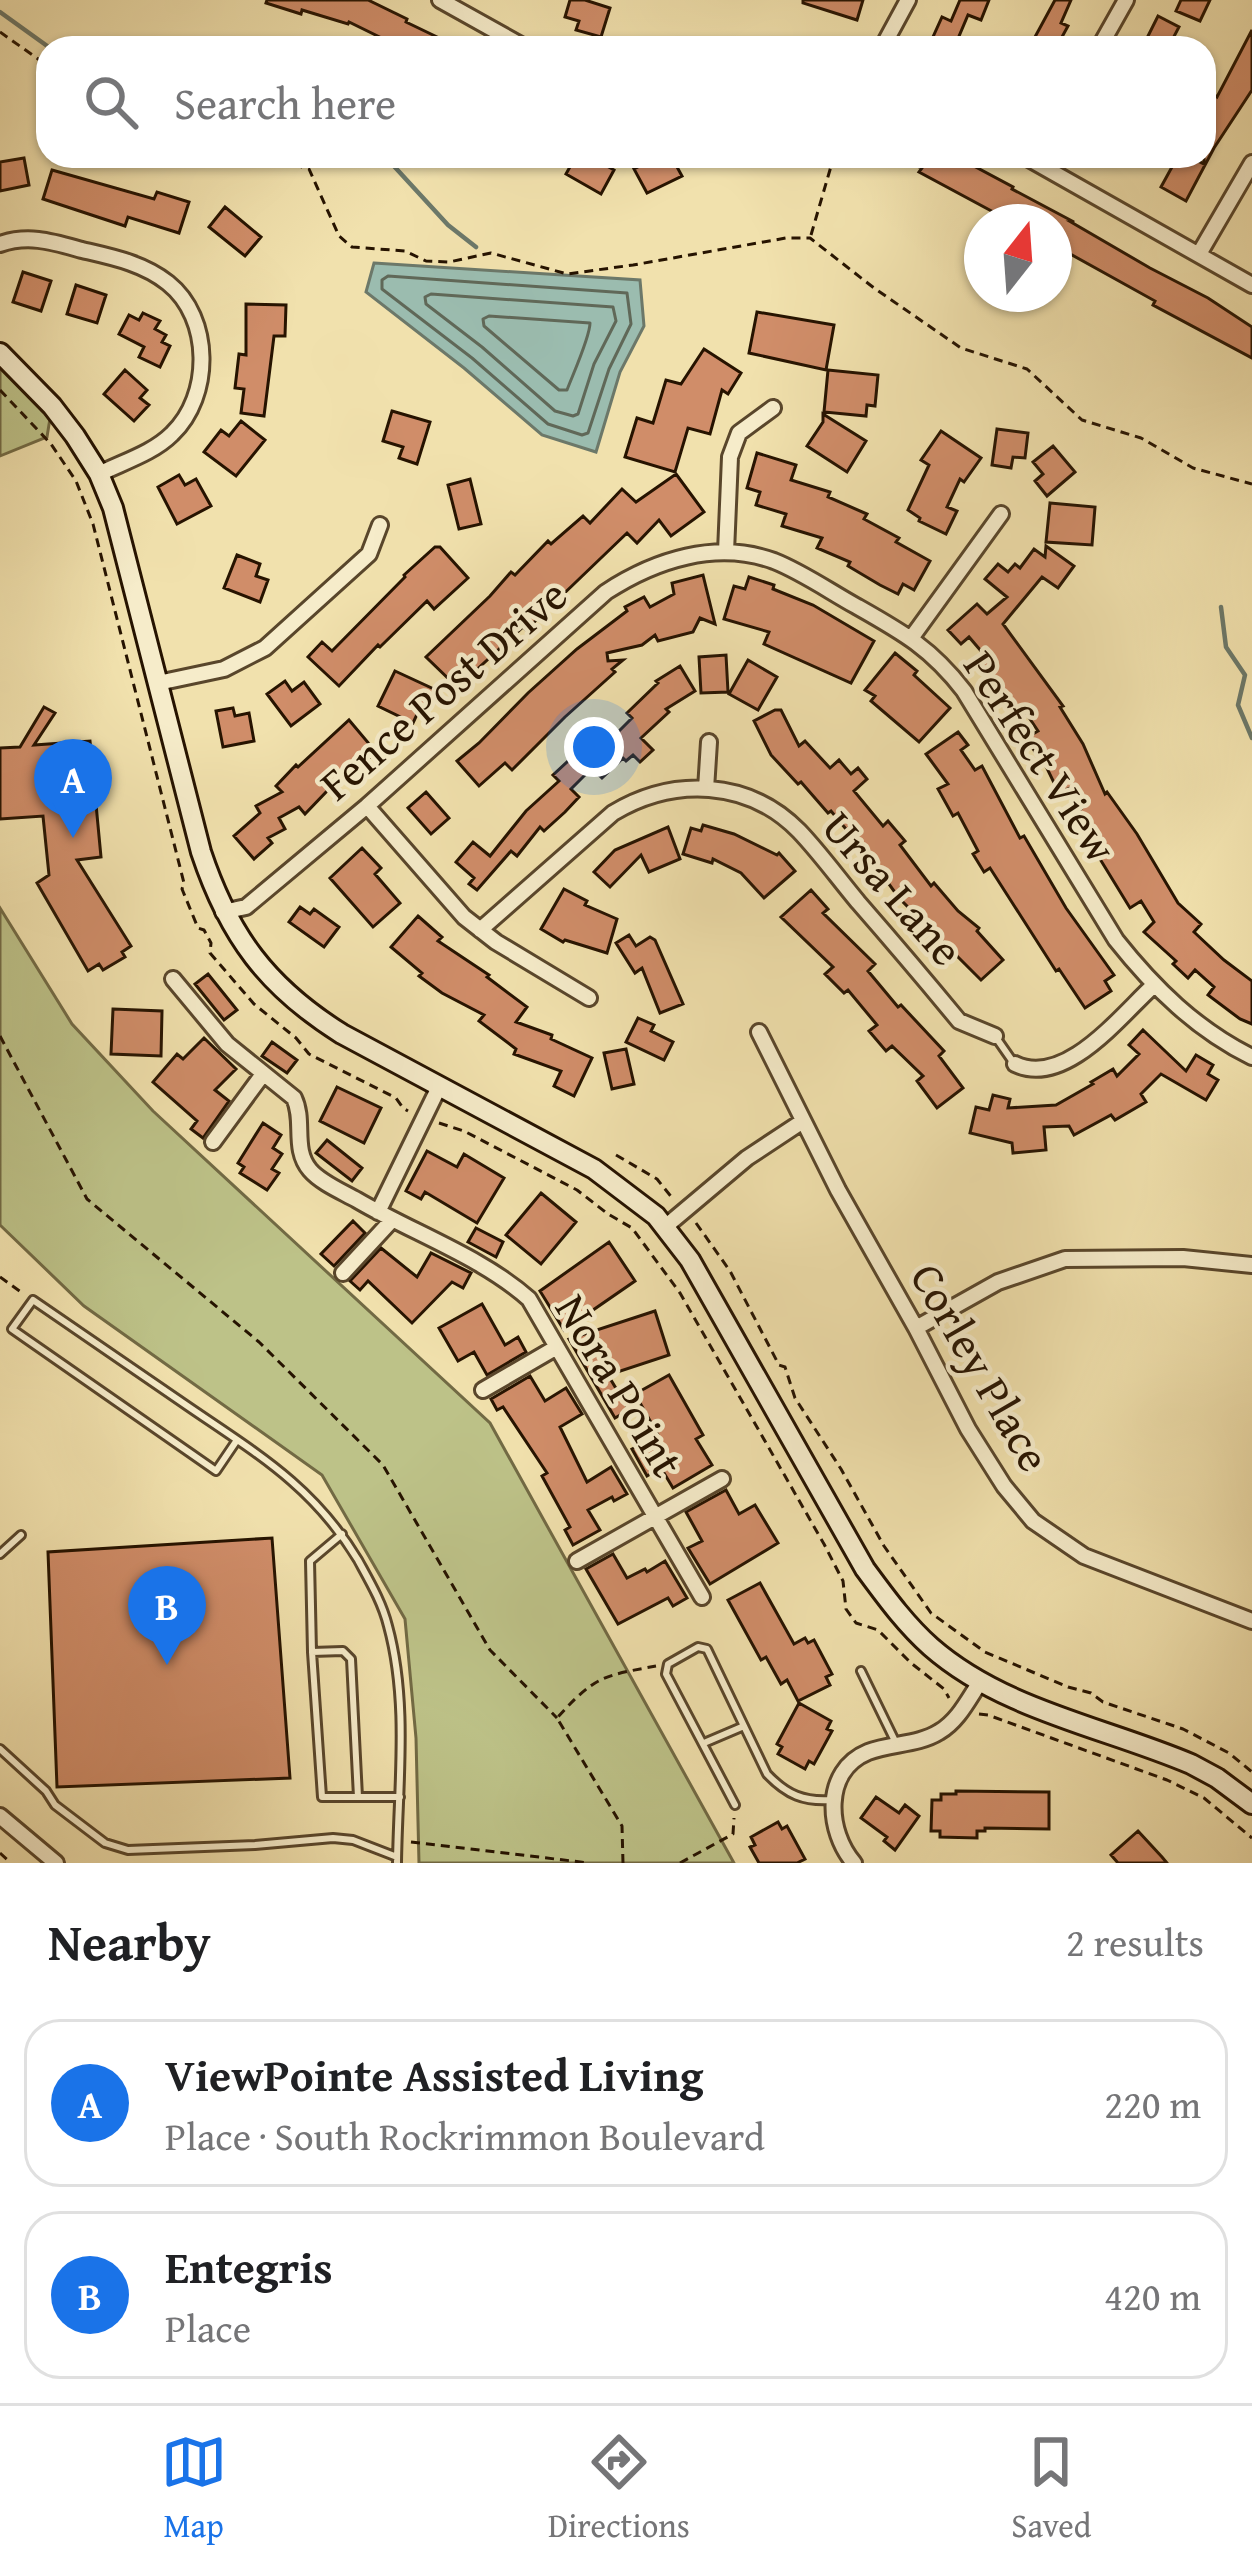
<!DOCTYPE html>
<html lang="en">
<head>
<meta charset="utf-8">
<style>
	:root { --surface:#fff; --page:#f2f2f2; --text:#202124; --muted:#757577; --line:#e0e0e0; --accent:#1a73e8 }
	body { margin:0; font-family:"Gentium Book Plus",serif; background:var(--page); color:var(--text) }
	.compass { position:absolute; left:964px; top:204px; width:108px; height:108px; border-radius:50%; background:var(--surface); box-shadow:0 3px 9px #0004; rotate:17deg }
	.you { position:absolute; left:594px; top:747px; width:42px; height:42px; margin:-30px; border:9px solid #fff; border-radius:50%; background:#1a73e8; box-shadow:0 0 0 18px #1a73e833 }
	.badge { display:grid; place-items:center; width:78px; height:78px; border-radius:50%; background:var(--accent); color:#fff; font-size:39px; font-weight:700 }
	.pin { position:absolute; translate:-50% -99px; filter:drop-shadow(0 3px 6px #0008) }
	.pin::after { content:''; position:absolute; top:63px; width:42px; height:36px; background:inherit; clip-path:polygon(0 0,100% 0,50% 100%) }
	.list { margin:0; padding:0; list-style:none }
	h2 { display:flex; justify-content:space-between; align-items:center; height:156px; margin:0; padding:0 48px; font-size:51px }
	h2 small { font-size:39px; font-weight:400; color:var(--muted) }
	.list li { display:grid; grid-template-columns:78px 1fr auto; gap:36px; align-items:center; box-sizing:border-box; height:168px; margin:0 24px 24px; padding:0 24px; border:3px solid var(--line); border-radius:36px }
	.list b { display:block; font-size:45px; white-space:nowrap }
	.list p { margin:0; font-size:39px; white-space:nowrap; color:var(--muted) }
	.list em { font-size:39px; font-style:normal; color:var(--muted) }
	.icon { flex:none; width:66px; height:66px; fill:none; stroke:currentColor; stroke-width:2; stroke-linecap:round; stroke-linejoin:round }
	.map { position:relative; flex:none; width:1252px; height:1863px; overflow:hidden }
	.search { position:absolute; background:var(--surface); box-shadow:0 3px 9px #0004; left:36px; right:36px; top:36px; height:132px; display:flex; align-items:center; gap:30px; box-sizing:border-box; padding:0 42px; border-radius:36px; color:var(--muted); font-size:45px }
	.sheet { height:540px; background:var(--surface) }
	nav { display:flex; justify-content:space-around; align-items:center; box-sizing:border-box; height:168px; border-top:3px solid var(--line); background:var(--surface); font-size:33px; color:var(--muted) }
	nav a { display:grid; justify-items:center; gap:6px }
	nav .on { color:var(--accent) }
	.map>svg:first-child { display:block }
</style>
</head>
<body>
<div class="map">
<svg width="1252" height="1863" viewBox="0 0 1252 1863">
	<rect width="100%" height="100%" fill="#f1e1ad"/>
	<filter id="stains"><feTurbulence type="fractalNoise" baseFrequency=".00167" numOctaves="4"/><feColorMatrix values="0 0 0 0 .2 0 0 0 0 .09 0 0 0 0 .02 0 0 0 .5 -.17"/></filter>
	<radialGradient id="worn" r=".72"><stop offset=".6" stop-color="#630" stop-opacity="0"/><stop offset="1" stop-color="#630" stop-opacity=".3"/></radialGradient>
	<path fill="#bdc288" stroke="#726a44" stroke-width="3" d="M0 352 52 406 47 437 0 456Z
		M0 908 72 1024 153 1111 490 1423 734 1863H419L416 1738 405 1619 322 1475 84 1306 0 1225Z"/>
	<path fill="#9bbcaf" stroke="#6c7869" stroke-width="3" d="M374 263 640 280 644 326 620 372 596 452 542 435 464 368 366 292Z"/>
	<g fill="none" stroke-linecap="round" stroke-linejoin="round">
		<path stroke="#606858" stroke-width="3" d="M388 276 627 293 631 324 609 369 588 433 582 435 548 424 472 358 382 289V280Z
			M431 294 613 307 616 321 594 364 578 414 573 416 555 411 482 347 426 304 425 297Z
			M489 316 590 323C590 337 573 374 567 390H559L484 326 483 319Z"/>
		<path stroke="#6c7869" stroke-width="4.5" d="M0 12 50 48
			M363 156 392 164 448 225 476 247
			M1221 607 1226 647 1245 675 1238 705 1252 738"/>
	</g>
	<path fill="#d08d69" stroke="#261300" stroke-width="3" d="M267 0H368L407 19 406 22 460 48H402L349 22 348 24 302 10 301 14 266 3Z
		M570 0H585L610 8 601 37 576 30 579 21 565 17Z
		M803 0H863L857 20 803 3Z
		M960 0H989L981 20 968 15 954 48H928L942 17 951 21Z
		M1055 0H1071L1061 23 1068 26 1056 48H1029Z
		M1181 0H1210L1200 21 1176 11Z
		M1158 16 1179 27 1168 48H1142Z
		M1252 30V90L1214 148 1186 201 1161 187 1178 156H1188L1204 164V110L1213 94 1217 97Z
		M576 156H589L614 170 601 194 566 174Z
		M659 156H671L682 176 647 193 634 169Z
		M893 156H955L1013 187 1012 189 1074 222H1071L1150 268 1208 298 1252 327V358L1153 305 1155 301 1054 245V222H1012L919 172 922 168Z
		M24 158 29 185 0 191V162Z
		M52 170 154 199 157 192 189 202 179 233 128 217 125 226 43 199Z
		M225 207 261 237 245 256 209 227Z
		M23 272 51 281 41 311 13 302Z
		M76 285 106 295 97 323 67 314Z
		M246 304 286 305 285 336H274L264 416 241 413 244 389 235 388 239 354 246 355Z
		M757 312 834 325 826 370 749 353Z
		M143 313 160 321 155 329 166 335 162 342 170 346 160 367 139 357 144 347 119 334 129 315 139 320Z
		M704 349 741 373 728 394 722 390 710 434 688 428 675 472 625 457 637 418 653 423 666 380 681 384Z
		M125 370 147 390 140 398 149 405 134 421 104 394Z
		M828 370 878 375 875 406 867 405 866 416 824 412Z
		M392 411 430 422 417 464 399 458 403 447 383 441Z
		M823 414 866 441 847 472 807 446 823 422Z
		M241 421 265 440 236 476 204 452 221 430 229 436Z
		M997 429 1028 433 1025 458 1013 457 1011 468 992 465Z
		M941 431 981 458 964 482 960 479 947 507 957 511 946 534 919 521 920 518 908 510 929 465 921 460Z
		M1053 446 1075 472 1047 496 1035 481 1043 474 1033 462Z
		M757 453 796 465 791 480 830 492 828 497 867 514 864 519 899 538 896 542 930 561 914 590 903 584 898 594 880 585 848 566 850 562 817 548 822 538 782 526 786 514 756 505 760 492 747 488Z
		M676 474 704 512 671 536 659 520 637 543 627 533 526 630 523 627 460 685H455L426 657 490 596 511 572 515 575 548 541 551 544 583 516 590 523 622 489 636 502Z
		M179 475 185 485 196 479 211 506 177 524 158 487Z
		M470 479 481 524 459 529 448 485Z
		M1050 503 1095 507 1092 545 1046 542Z
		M1046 546 1074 566 1058 588 1042 577 1003 624 1063 706 1060 707 1083 744 1105 794 1107 792 1137 834 1178 903 1201 924 1194 932 1224 960 1252 981V1024L1240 1019 1208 995 1214 987 1195 970 1188 978 1173 964 1176 961 1144 932 1154 922 1141 901 1130 908 1073 815 1081 809 1072 787 1059 793 1041 756 1039 758 1026 738 1038 731 1022 707 1011 714 1001 699 1006 695 980 663 987 658 969 637 961 644 948 630 977 604 987 614 1007 597 985 579 998 564 1008 572 1015 564 1020 568 1034 549 1045 557Z
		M435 547H440L468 578 434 609 427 601 380 647 378 645 339 686 308 657 322 642 332 651 405 577 404 575Z
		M237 555 260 564 256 576 268 580 260 602 224 588Z
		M703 575 715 624 700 618 693 632 658 641 655 635 642 645 607 653 608 661 623 660 612 669 615 672 565 717 512 770 505 763 479 786 457 761 479 743 528 693 577 649 627 611 625 607 644 597 650 607 674 594 672 583Z
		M749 577 774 585 773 589 813 605 874 641 851 683 764 644 769 632 724 619 734 586 745 589Z
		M895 653 917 671 914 675 950 708 919 742 871 701 875 696 865 690Z
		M726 655 728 692 701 693 699 657Z
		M748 660 777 677 758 710 729 694Z
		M680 666 695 691 666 709 669 712 641 738 653 750 640 762 633 755 626 761 623 758 602 778 592 768 571 789 579 797 565 812 544 831 540 827 517 856 511 851 477 890 469 884 474 878 456 862 473 842 490 856 526 811 559 781 553 775 595 736 604 746 632 718 627 713 658 683 656 681Z
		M395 671 438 691 427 714 419 710 413 723 378 706Z
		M285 681 292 691 304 682 320 704 291 726 267 694Z
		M44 707 55 713 34 745 90 741 101 857 77 860 131 946 122 952 125 957 103 970 99 964 88 971 37 883 49 875 43 816 0 819V748L20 747Z
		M233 708 235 716 249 713 254 741 223 747 216 711Z
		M775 710H781L799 746 805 741 830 768 839 760 851 774 858 768 867 779 854 791 883 826 888 821 905 841 900 845 931 886 934 883 958 911 979 928 977 931 1003 960 981 980 899 898 876 866 874 868 857 849 860 846 831 811 828 813 801 782 798 784 771 755 754 721Z
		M349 720 376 752 360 766 358 764 332 790 330 788 305 814 299 807 279 818 285 829 268 838 272 843 254 859 234 836 260 813 256 806 282 792 276 786 296 765 298 767Z
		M958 732 968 745 961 750 975 770 982 766 1020 838 1024 836 1066 908 1114 975 1105 981 1111 991 1085 1008 1059 969 1056 971 990 868 984 872 973 854 978 851 958 813 953 816 938 789 948 784 926 754Z
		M426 792 449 818 431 834 408 808Z
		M703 825 734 834 777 855 779 853 795 871 764 898 741 873 713 859 712 863 683 854 691 828 701 831Z
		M668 827 680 859 649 872 641 855 610 887 594 872 615 850Z
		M362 848 381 868 375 874 400 903 373 927 330 878Z
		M564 889 587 901 585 905 617 919 607 953 565 940 563 942 541 929Z
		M811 890 828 909 823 913 875 964 868 971 898 1007 901 1005 944 1051 939 1056 963 1088 937 1108 917 1081 923 1076 892 1046 886 1051 869 1031 877 1025 848 990 844 993 825 974 833 967 781 917Z
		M300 907 310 914 314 909 339 927 324 947 289 922Z
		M418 916 442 937 438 941 489 975 487 977 527 1007 516 1022 552 1035 551 1039 592 1058 574 1096 554 1086 561 1071 514 1054 516 1049 479 1021 484 1015 442 993 419 976 422 973 391 947Z
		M629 935 636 946 650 937 655 940 683 1004 660 1013 642 968 635 973 616 943Z
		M208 974 237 1010 224 1020 195 984Z
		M113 1009 162 1011 161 1056 111 1054Z
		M638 1018 654 1025 651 1031 673 1042 664 1060 626 1042Z
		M1143 1030 1186 1071 1196 1055 1213 1065 1208 1074 1218 1080 1206 1100 1161 1074 1141 1094 1146 1102 1115 1120 1111 1115 1074 1135 1069 1126 1044 1127 1046 1150 1013 1153 1012 1143 970 1133 976 1107 989 1110 993 1095 1010 1099 1008 1108 1056 1105 1093 1084 1091 1082 1113 1069 1117 1076 1139 1054 1129 1045Z
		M204 1038 236 1069 215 1090 229 1101 203 1138 191 1129 197 1121 153 1082 177 1054 183 1059Z
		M272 1042 297 1060 287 1073 262 1056Z
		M626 1049 634 1084 612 1089 604 1053Z
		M337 1087 381 1108 364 1143 320 1121Z
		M263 1123 281 1135 273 1148 282 1154 272 1169 279 1173 267 1190 240 1173 244 1167 238 1163Z
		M327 1140 362 1168 352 1181 316 1153Z
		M427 1151 457 1167 464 1154 504 1178 477 1223 425 1192 421 1199 406 1191Z
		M541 1193 576 1222 541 1264 506 1235Z
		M353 1221 365 1233 334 1266 321 1254Z
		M476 1228 503 1242 496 1257 468 1242Z
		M609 1242 635 1281 564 1330 540 1291Z
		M381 1248 417 1277 431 1253 471 1273 463 1288 452 1282 412 1323 368 1281 360 1290 350 1281Z
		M482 1304 505 1345 518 1337 526 1352 487 1375 474 1352 458 1361 439 1328Z
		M655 1311 669 1355 608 1375 629 1410 615 1418 569 1339Z
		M669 1375 703 1435 696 1439 712 1465 673 1488 661 1468 647 1476 632 1449 658 1435 635 1394Z
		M530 1376 545 1401 566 1388 582 1414 560 1427 587 1482 611 1467 627 1494 614 1501 612 1497 588 1510 600 1530 573 1545 565 1530 570 1527 542 1476 547 1473 503 1407 497 1410 491 1399Z
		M726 1490 739 1514 755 1505 778 1543 710 1584 688 1548 702 1541 686 1512Z
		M272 1538 290 1778 57 1787 48 1552Z
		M613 1554 627 1578 645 1569 647 1572 665 1561 687 1598 673 1606 668 1598 618 1624 586 1569Z
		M760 1583 794 1644 805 1638 808 1643 814 1640 832 1674 826 1677 830 1685 798 1701 787 1680 781 1684 766 1657 761 1660 728 1600Z
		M799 1703 831 1721 827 1729 832 1731 814 1764 809 1761 805 1769 778 1754 782 1747 777 1744Z
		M956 1791 1049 1792V1829L985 1828V1831H977V1838L940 1837V1831H931L932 1800H941V1794H956Z
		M876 1797 899 1813 905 1805 919 1816 895 1850 884 1841 887 1837 861 1818Z
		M778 1822 782 1829 787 1826 805 1859 797 1863H759L750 1847 755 1845 751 1837Z
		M1138 1831 1162 1857 1167 1863H1118L1111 1855Z"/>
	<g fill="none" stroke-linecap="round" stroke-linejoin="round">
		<g stroke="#59462b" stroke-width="12">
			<path id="service" d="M997 1039 1013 1062
				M237 1440 216 1471 12 1329 33 1300C83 1334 133 1369 183 1403 254 1452 312 1484 358 1560 370 1582 382 1602 388 1626 409 1703 398 1785 397 1863
				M0 1554 21 1535
				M312 1652 310 1561 342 1534
				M861 1671 895 1741
				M704 1743 744 1726
				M0 1749 46 1791 55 1805 105 1843 128 1850 255 1845 333 1838 353 1840 397 1857
				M358 1797 351 1659 343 1651 312 1652 322 1797H400
				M735 1805 666 1674 668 1664 698 1647 707 1649 767 1774C787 1795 804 1802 832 1800"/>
		</g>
		<g stroke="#59462b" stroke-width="20">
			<path id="minor" d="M440 0 526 48
				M882 48 908 0
				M1099 48 1126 0
				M1024 156 1252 285
				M0 244C29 234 53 242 82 250 112 257 143 263 168 283 212 318 212 396 172 434 153 453 123 462 99 474
				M1199 254 1252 163
				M726 552 730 457 739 433 773 408
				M912 637 1001 514
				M158 683 224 669 265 648 369 554 380 525
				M706 789 709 742
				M367 806 464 917 496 942 589 998
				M223 912 246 907 367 806 606 592C655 560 716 540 774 561 802 572 829 591 856 606 902 632 931 648 964 691L1116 940C1154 988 1197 1030 1252 1057
				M480 930 613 813C673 777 748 779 799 831 820 853 838 878 858 902 892 941 926 981 959 1021L995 1036
				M173 979 227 1044 294 1098C305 1121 292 1149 310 1170 321 1183 343 1192 357 1200 413 1233 482 1257 529 1299L702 1597
				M759 1032 838 1190 916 1328 968 1429 1004 1486 1033 1521 1084 1556 1252 1621
				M1015 1064C1065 1088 1120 1016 1154 985
				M213 1142 263 1074
				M378 1212 439 1087
				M665 1227 747 1158 803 1121
				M343 1273 392 1220
				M916 1328 998 1282 1065 1259 1183 1258 1252 1265
				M483 1390 557 1347
				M577 1561 722 1479
				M0 1816 56 1863
				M854 1863C827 1832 822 1771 868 1752 891 1743 918 1745 939 1732 958 1721 968 1700 980 1682"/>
		</g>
		<g stroke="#261300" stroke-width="24">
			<path id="secondary" d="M0 353 52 406 75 436 99 474 113 508 201 852C229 936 267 987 342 1034L594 1169 656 1216 690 1260 865 1569C885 1596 905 1624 931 1647 1003 1710 1104 1727 1191 1764L1217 1778 1252 1804"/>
		</g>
		<path stroke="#261300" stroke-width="3" stroke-dasharray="9 6" stroke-linecap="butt" d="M0 32 48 66
			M265 156 309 169 339 236 352 247 405 251 426 261 449 262 491 253 567 274 633 265 786 238H810L874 288 961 348 1027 369 1082 420 1141 438 1193 468 1252 484
			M811 235 834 156
			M0 390 51 444 76 481 93 524 184 883 182 889 198 928 204 930 211 943 210 953 254 1004 296 1038 309 1054 396 1098 403 1108 408 1111
			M0 1036 87 1199 259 1342 383 1465 490 1650 557 1718
			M439 1123 464 1131 577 1190 608 1214 632 1228 680 1293 824 1544 843 1581 846 1609 856 1623 878 1630 911 1663 944 1689 949 1698
			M616 1155 657 1179 673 1199
			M696 1223 730 1271 779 1365 785 1367 795 1398 841 1469 884 1546 931 1613 985 1652 1068 1687 1091 1693 1103 1702 1183 1729 1229 1753 1252 1772
			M0 1277 21 1292
			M979 1714 988 1715 1167 1780 1204 1798 1252 1838
			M411 1842 589 1863
			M0 1853 11 1863
			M623 1863 622 1826 557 1718C595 1676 602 1676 656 1666
			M680 1863 733 1834 734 1818"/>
		<use href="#service" stroke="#f6ecca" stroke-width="6"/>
		<use href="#minor" stroke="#f6ecca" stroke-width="14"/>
		<use href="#secondary" stroke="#f6ecca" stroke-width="18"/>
	</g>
	<g text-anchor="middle" stroke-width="9" stroke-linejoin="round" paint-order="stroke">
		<g font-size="45" fill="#261300" stroke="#f6ecca">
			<text transform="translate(443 689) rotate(-41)" y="16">Fence Post Drive</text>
			<text transform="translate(1041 756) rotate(57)" y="16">Perfect View</text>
			<text transform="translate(893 888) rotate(49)" y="16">Ursa Lane</text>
			<text transform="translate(981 1367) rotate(60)" y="16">Corley Place</text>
			<text transform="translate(620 1385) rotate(59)" y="16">Nora Point</text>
		</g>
	</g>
	<rect width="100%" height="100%" filter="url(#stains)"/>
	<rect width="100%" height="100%" fill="url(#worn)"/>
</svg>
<svg class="compass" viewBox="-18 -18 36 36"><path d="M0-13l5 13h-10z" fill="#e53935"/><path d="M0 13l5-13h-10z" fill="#757577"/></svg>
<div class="you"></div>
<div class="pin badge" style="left:73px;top:838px">A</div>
<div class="pin badge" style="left:167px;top:1665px">B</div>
<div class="search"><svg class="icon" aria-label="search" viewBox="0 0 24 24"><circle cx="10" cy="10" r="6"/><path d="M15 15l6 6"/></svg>Search here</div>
</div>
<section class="sheet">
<h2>Nearby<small>2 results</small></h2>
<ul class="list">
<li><span class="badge">A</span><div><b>ViewPointe Assisted Living</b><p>Place · South Rockrimmon Boulevard</p></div><em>220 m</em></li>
<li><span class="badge">B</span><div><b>Entegris</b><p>Place</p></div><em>420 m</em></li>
</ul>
</section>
<nav>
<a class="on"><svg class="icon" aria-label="map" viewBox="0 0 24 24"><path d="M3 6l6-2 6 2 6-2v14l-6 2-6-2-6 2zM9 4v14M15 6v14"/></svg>Map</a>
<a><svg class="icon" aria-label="directions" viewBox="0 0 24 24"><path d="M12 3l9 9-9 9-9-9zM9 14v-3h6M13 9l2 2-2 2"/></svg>Directions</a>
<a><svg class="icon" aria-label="saved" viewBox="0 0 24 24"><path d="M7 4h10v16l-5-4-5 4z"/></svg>Saved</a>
</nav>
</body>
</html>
